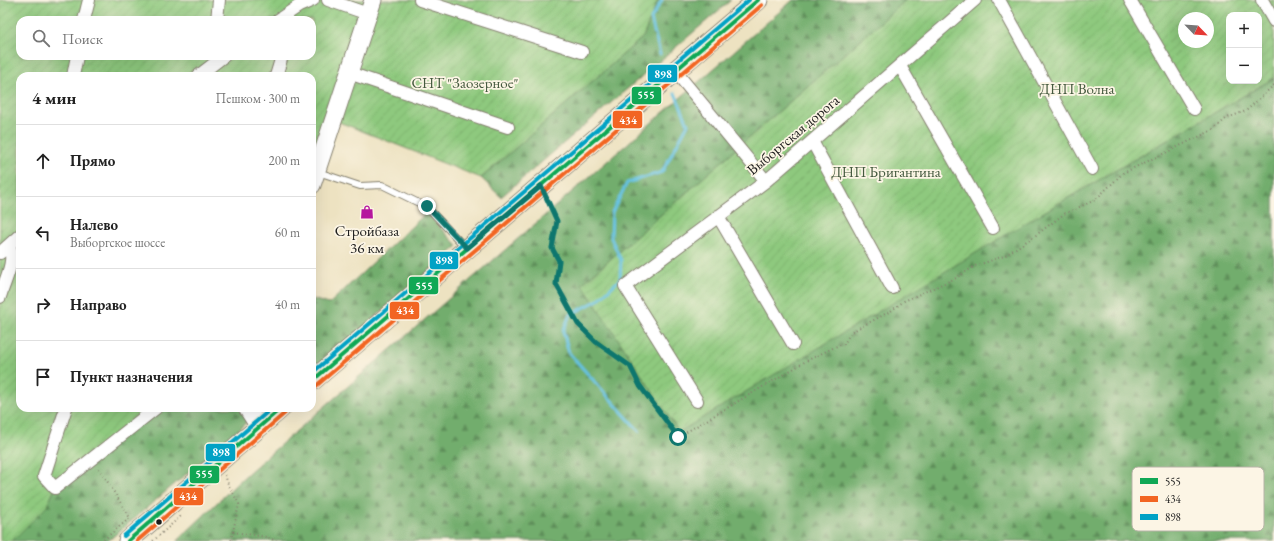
<!DOCTYPE html>
<html lang="ru">
<head>
<meta charset="utf-8">
<style>
	:root { --surface:#fff; --page:#f2f2f2; --text:#222; --muted:#767676; --line:#e0e0e0 }
	body { margin:0; font-family:"EB Garamond",serif; background:var(--page); color:var(--text) }
	.controls { position:absolute; right:12px; top:12px; display:grid; overflow:hidden; border-radius:8px; box-shadow:0 4px 16px #0002 }
	.controls button { width:36px; height:36px; display:grid; place-items:center; padding:0; border:0; border-bottom:1px solid var(--line); background:var(--surface); color:var(--text); font:20px sans-serif }
	.compass { position:absolute; left:1178px; top:12px; width:36px; height:36px; border-radius:50%; background:var(--surface); box-shadow:0 4px 16px #0002; rotate:115deg }
	.stop { position:absolute; width:12px; height:12px; margin:-9px; border:3px solid #0f766e; border-radius:50%; background:#fff }
	.stop.end { background:#0f766e; border-color:#fff; box-shadow:0 1px 4px #0008 }
	.list { margin:0; padding:0; list-style:none }
	h2 { display:flex; justify-content:space-between; align-items:center; height:52px; margin:0; padding:0 16px; font-size:17px }
	h2 small { font-size:13px; font-weight:400; color:var(--muted) }
	.list li { display:grid; grid-template-columns:26px 1fr auto; gap:12px; align-items:center; box-sizing:border-box; height:72px; padding:0 16px; border-top:1px solid var(--line) }
	.list b { display:block; font-size:15px; white-space:nowrap }
	.list p { margin:0; font-size:13px; white-space:nowrap; color:var(--muted) }
	.list em { font-size:13px; font-style:normal; color:var(--muted) }
	.icon { flex:none; width:22px; height:22px; fill:none; stroke:currentColor; stroke-width:2; stroke-linecap:round; stroke-linejoin:round }
	.map { position:relative; flex:none; width:1274px; height:541px; overflow:hidden }
	.search { position:absolute; background:var(--surface); box-shadow:0 4px 16px #0002; left:16px; top:16px; width:300px; height:44px; display:flex; align-items:center; gap:10px; box-sizing:border-box; padding:0 14px; border-radius:12px; color:var(--muted); font-size:15px }
	.panel { position:absolute; background:var(--surface); box-shadow:0 4px 16px #0002; left:16px; top:72px; width:300px; height:340px; border-radius:12px }
	.map>svg:first-child { display:block }
</style>
</head>
<body>
<div class="map">
<svg width="1274" height="541" viewBox="0 0 1274 541">
	<defs>
		<pattern id="forest-firs" width="22" height="20" patternUnits="userSpaceOnUse"><rect width="22" height="20" fill="#72ad6d"/><path d="M5 1l3.5 6h-7zM16 11l3.5 6h-7z" fill="#5d8c59"/></pattern>
		<pattern id="garden-furrows" width="10" height="10" patternUnits="userSpaceOnUse"><rect width="10" height="10" fill="#8ec97e"/><path d="M-1 1l2-2M0 10L10 0M9 11l2-2" fill="none" stroke="#7aac6c"/></pattern>
	</defs>
	<rect width="100%" height="100%" fill="#fcf5e5"/>
	<filter id="ink" filterUnits="userSpaceOnUse"><feTurbulence type="fractalNoise" baseFrequency=".025" numOctaves="2"/><feDisplacementMap in="SourceGraphic" scale="8" xChannelSelector="R" yChannelSelector="G"/><feConvolveMatrix kernelMatrix="1 2 1 2 8 2 1 2 1" color-interpolation-filters="sRGB"/></filter>
	<filter id="wash" filterUnits="userSpaceOnUse"><feTurbulence type="fractalNoise" baseFrequency=".012" numOctaves="4" result="noise"/><feDisplacementMap in="SourceGraphic" scale="16" xChannelSelector="R" yChannelSelector="G"/><feGaussianBlur stdDeviation="0.9" result="paint"/><feColorMatrix in="noise" values="0 0 0 0 0 0 0 0 0 0 0 0 0 0 0 0 0 1.4 0 .05"/><feComposite in="paint" operator="in"/></filter>
	<g filter="url(#wash)">
		<rect width="100%" height="100%" fill="#ede2c1"/>
		<path fill="url(#forest-firs)" stroke="#476444" d="M658 0H731L501 197 481 178 643 37Z
			M793 0H906L582 284 1042 213 1274 78V541H177L248 473Z
			M426 213 458 246 312 371V299L329 304Z
			M156 408H238L247 419 245 424 108 541H12L47 506 55 488Z"/>
		<path fill="url(#garden-furrows)" stroke="#55724d" fill-rule="evenodd" d="M0 0H658L643 37 481 178 334 120 312 185V76H20V408H156L55 488 47 506 12 541H0ZM20 20H312V56H20Z
			M906 0H1274V78L1042 213 679 432 582 284ZM1229 15H1259V81H1229ZM1184 18H1208V42H1184Z"/>
		<g fill="none" stroke-linecap="round" stroke-linejoin="round">
			<path stroke="#65c2e3" stroke-width="3" d="M660 54 651 19 662 0
				M639 431 569 353 563 331 570 315 598 300 620 279 621 260 611 238 612 212 627 183 662 172 688 124 675 93"/>
		</g>
	</g>
	<g filter="url(#ink)">
		<g fill="none" stroke-linecap="round" stroke-linejoin="round">
			<g stroke="#847f6e" stroke-width="8">
				<path id="lane" d="M318 172 360 186 382 185 427 207 466 248"/>
			</g>
			<g stroke="#847f6e" stroke-width="14">
				<path id="street" d="M328 0 368 14
					M420 0 582 52
					M999 0 1092 169
					M1130 0 1194 109
					M1262 0 1274 21
					M84 20 89 0
					M217 20 219 0
					M278 20 299 6 313 0
					M900 66 993 228
					M675 71 766 181
					M349 73 508 127
					M73 76 77 56
					M198 76 224 56
					M276 76 282 56
					M812 141 892 288
					M718 216 793 344
					M0 253 20 235
					M0 297C5 279 15 264 10 246
					M697 401 625 286 766 181 975 0
					M66 408 44 476 55 488 156 408"/>
			</g>
			<g stroke="#847f6e" stroke-width="19">
				<path id="secondary" d="M312 185 373 0
					M247 408 259 427"/>
			</g>
			<g stroke="#847f6e" stroke-width="21">
				<path id="primary" d="M312 381 758 0
					M128 541 281 408"/>
			</g>
			<path stroke="#847f6e" stroke-width="2" stroke-dasharray="1 3" stroke-linecap="butt" d="M547 197 557 221 552 248 559 261 556 284 578 324 596 343 630 366 640 386 678 437 808 360 837 346 844 344 851 332 891 311 904 301 956 278 975 266 1004 256 1036 235 1064 214 1095 200 1123 173 1213 130 1227 118 1246 111 1274 85
				M99 468 130 518 102 541
				M225 475 228 484 239 504 231 541
				M233 532 267 537 277 541
				M153 541 181 516"/>
			<use href="#lane" stroke="#fff" stroke-width="6"/>
			<use href="#street" stroke="#fff" stroke-width="12"/>
			<use href="#secondary" stroke="#fff" stroke-width="17"/>
			<use href="#primary" stroke="#fff" stroke-width="19"/>
			<g stroke="#fcf5e5" stroke-width="7">
				<path id="bus-1" d="M312 381 758 0
					M128 541 281 408"/>
			</g>
			<g stroke="#fcf5e5" stroke-width="7">
				<path id="bus-2" d="M316 386 762 5
					M137 541 285 413"/>
			</g>
			<g stroke="#fcf5e5" stroke-width="7">
				<path id="bus-3" d="M312 373 749 0
					M124 536 272 408"/>
			</g>
			<use href="#bus-1" stroke="#10a855" stroke-width="4"/>
			<use href="#bus-2" stroke="#f26522" stroke-width="4"/>
			<use href="#bus-3" stroke="#01a2c5" stroke-width="4"/>
		</g>
	</g>
	<g fill="none" stroke-linecap="round" stroke-linejoin="round" filter="url(#ink)">
		<path stroke="#0f766e" stroke-width="5" d="M427 206 467 248 541 186 557 221 552 248 559 261 556 284 578 324 596 342 630 366 640 386 678 437"/>
	</g>
	<defs>
		<g id="shop-bare" transform="scale(1.08)"><path d="M-5-2.5h2.3a2.7 3.5 0 0 1 5.4 0H5L5.5 6h-11ZM-1.5-2.5h3a1.5 2.3 0 0 0-3 0Z" fill="#b5179e" stroke="#fcf5e5" stroke-width="2.5" paint-order="stroke"/></g>
	</defs>
	<g fill-rule="evenodd">
		<use href="#shop-bare" x="367" y="212"/>
	</g>
	<circle fill="#1c1c1c" stroke="#fcf5e5" stroke-width="1.5" cx="159" cy="522" r="3.5"/>
	<g text-anchor="middle" stroke-width="3.5" stroke-linejoin="round" paint-order="stroke">
		<g font-size="15" fill="#44593e" stroke="#fcf5e5">
			<text x="465" y="88">СНТ "Заозерное"</text>
			<text x="1077" y="94">ДНП Волна</text>
			<text x="886" y="177">ДНП Бригантина</text>
		</g>
		<g font-size="15" fill="#1c1c1c" stroke="#fcf5e5">
			<text transform="translate(793 135) rotate(-40)" y="5">Выборгская дорога</text>
		</g>
		<g font-size="15" fill="#1c1c1c" stroke="#fcf5e5">
			<text x="367" y="236">Стройбаза<tspan x="367" dy="17">36 км</tspan></text>
		</g>
	</g>
	<rect x="1132" y="467" width="132" height="64" rx="6" fill="#fcf5e5" stroke="#b9b4a9" stroke-width="1"/>
	<rect x="1140" y="478" width="18" height="6" fill="#10a855"/>
	<rect x="1140" y="496" width="18" height="6" fill="#f26522"/>
	<rect x="1140" y="514" width="18" height="6" fill="#01a2c5"/>
	<g font-size="11" fill="#1c1c1c">
		<text x="1165" y="485">555</text>
		<text x="1165" y="503">434</text>
		<text x="1165" y="521">898</text>
	</g>
	<g stroke="#fcf5e5" stroke-width="1.5">
		<rect x="647" y="64" width="31" height="19" rx="4" fill="#01a2c5"/>
		<rect x="631" y="86" width="31" height="19" rx="4" fill="#10a855"/>
		<rect x="612" y="110" width="31" height="19" rx="4" fill="#f26522"/>
		<rect x="429" y="251" width="30" height="19" rx="4" fill="#01a2c5"/>
		<rect x="408" y="276" width="31" height="19" rx="4" fill="#10a855"/>
		<rect x="389" y="301" width="31" height="19" rx="4" fill="#f26522"/>
		<rect x="205" y="443" width="31" height="19" rx="4" fill="#01a2c5"/>
		<rect x="189" y="465" width="31" height="19" rx="4" fill="#10a855"/>
		<rect x="173" y="487" width="31" height="19" rx="4" fill="#f26522"/>
	</g>
	<g font-size="11" text-anchor="middle" font-weight="bold" fill="#fff">
		<text x="663" y="78">898</text>
		<text x="646" y="99">555</text>
		<text x="628" y="124">434</text>
		<text x="444" y="264">898</text>
		<text x="424" y="290">555</text>
		<text x="405" y="314">434</text>
		<text x="221" y="456">898</text>
		<text x="204" y="478">555</text>
		<text x="188" y="500">434</text>
	</g>
</svg>
<div class="controls">
<button>+</button>
<button>−</button>
</div>
<svg class="compass" viewBox="-18 -18 36 36"><path d="M0-13l5 13h-10z" fill="#e53935"/><path d="M0 13l5-13h-10z" fill="#767676"/></svg>
<div class="stop" style="left:678px;top:437px"></div>
<div class="stop end" style="left:427px;top:206px"></div>
<div class="search"><svg class="icon" aria-label="search" viewBox="0 0 24 24"><circle cx="10" cy="10" r="6"/><path d="M15 15l6 6"/></svg>Поиск</div>
<section class="panel">
<h2>4 мин<small>Пешком · 300 m</small></h2>
<ul class="list">
<li><svg class="icon" aria-label="ahead" viewBox="0 0 24 24"><path d="M12 20V5M6 11l6-6 6 6"/></svg><div><b>Прямо</b></div><em>200 m</em></li>
<li><svg class="icon" aria-label="left" viewBox="0 0 24 24"><path d="M17 20v-9H6M10 6l-5 5 5 5"/></svg><div><b>Налево</b><p>Выборгское шоссе</p></div><em>60 m</em></li>
<li><svg class="icon" aria-label="right" viewBox="0 0 24 24"><path d="M7 20v-9h11M14 6l5 5-5 5"/></svg><div><b>Направо</b></div><em>40 m</em></li>
<li><svg class="icon" aria-label="arrive" viewBox="0 0 24 24"><path d="M6 21V4h12l-3 4 3 4H6"/></svg><div><b>Пункт назначения</b></div></li>
</ul>
</section>
</div>
</body>
</html>
